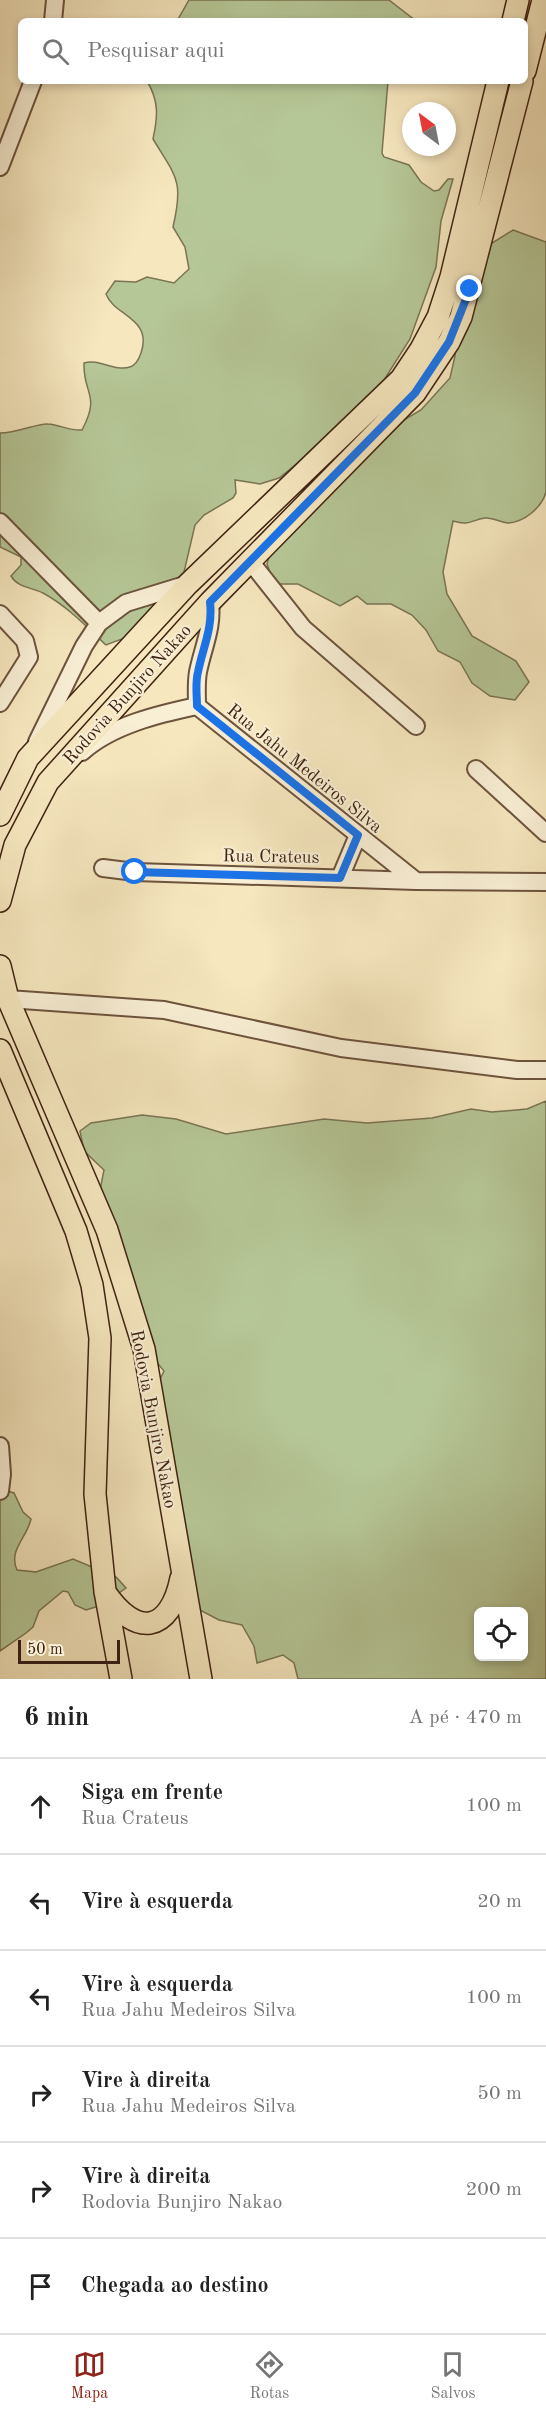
<!DOCTYPE html>
<html lang="pt">
<head>
<meta charset="utf-8">
<style>
	:root { --surface:#fff; --page:#f2f2f2; --text:#222; --muted:#767676; --line:#e0e0e0; --accent:#8f2418 }
	body { margin:0; font-family:"Old Standard TT",serif; background:var(--page); color:var(--text) }
	.controls { position:absolute; right:18px; bottom:18px; display:grid; overflow:hidden; border-radius:9px; box-shadow:0 3px 9px #0003 }
	.controls button { width:54px; height:54px; display:grid; place-items:center; padding:0; border:0; border-bottom:2px solid var(--line); background:var(--surface); color:var(--text); font:30px sans-serif }
	.compass { position:absolute; left:402px; top:102px; width:54px; height:54px; border-radius:50%; background:var(--surface); box-shadow:0 3px 9px #0003; rotate:328deg }
	.scale { position:absolute; left:18px; bottom:15px; width:102px; box-sizing:border-box; padding-left:6px; border:3px solid #3f2211; border-top:0; font-size:16px; line-height:21px; white-space:nowrap; color:#3f2211; -webkit-text-stroke:4px #f9efd5; paint-order:stroke }
	.stop { position:absolute; width:18px; height:18px; margin:-14px; border:4px solid #1a73e8; border-radius:50%; background:#fff }
	.stop.end { background:#1a73e8; border-color:#fff; box-shadow:0 2px 6px #0008 }
	.list { margin:0; padding:0; list-style:none }
	h2 { display:flex; justify-content:space-between; align-items:center; height:78px; margin:0; padding:0 24px; font-size:26px }
	h2 small { font-size:20px; font-weight:400; color:var(--muted) }
	.list li { display:grid; grid-template-columns:39px 1fr auto; gap:18px; align-items:center; box-sizing:border-box; height:96px; padding:0 24px; border-top:2px solid var(--line) }
	.list b { display:block; font-size:22px; white-space:nowrap }
	.list p { margin:0; font-size:20px; white-space:nowrap; color:var(--muted) }
	.list em { font-size:20px; font-style:normal; color:var(--muted) }
	.icon { flex:none; width:33px; height:33px; fill:none; stroke:currentColor; stroke-width:2; stroke-linecap:round; stroke-linejoin:round }
	.map { position:relative; flex:none; width:546px; height:1679px; overflow:hidden }
	.search { position:absolute; background:var(--surface); box-shadow:0 3px 9px #0003; left:18px; right:18px; top:18px; height:66px; display:flex; align-items:center; gap:15px; box-sizing:border-box; padding:0 21px; border-radius:9px; color:var(--muted); font-size:22px }
	.sheet { height:654px; background:var(--surface) }
	nav { display:flex; justify-content:space-around; align-items:center; box-sizing:border-box; height:84px; border-top:2px solid var(--line); background:var(--surface); font-size:16px; color:var(--muted) }
	nav a { display:grid; justify-items:center; gap:3px }
	nav .on { color:var(--accent) }
	.map>svg:first-child { display:block }
</style>
</head>
<body>
<div class="map">
<svg width="546" height="1679" viewBox="0 0 546 1679">
	<rect width="100%" height="100%" fill="#f6e7bf"/>
	<filter id="stains"><feTurbulence type="fractalNoise" baseFrequency=".00333" numOctaves="4"/><feColorMatrix values="0 0 0 0 .2 0 0 0 0 .09 0 0 0 0 .02 0 0 0 .5 -.17"/></filter>
	<radialGradient id="worn" r=".72"><stop offset=".6" stop-color="#630" stop-opacity="0"/><stop offset="1" stop-color="#630" stop-opacity=".3"/></radialGradient>
	<path fill="#b6c797" stroke="#7a7454" stroke-width="1.5" fill-rule="evenodd" d="M189 0H389L416 21H177Z
		M147 81H388L382 153 384 157 409 165 421 182 434 191 439 190 448 179H453L441 221 436 267 410 339 372 399 354 418 279 478 260 484 235 480 236 493 233 498 204 515 195 525 177 602 154 627 106 645C86 626 67 606 43 593 31 587 18 588 11 576L21 565V557L0 547V433C17 433 38 423 48 424 61 425 69 431 82 430 101 394 83 395 84 363 99 358 114 372 130 367 136 365 139 359 141 353 153 318 114 316 106 294L115 281 136 282 147 277 174 283 189 269 185 247 173 227C184 180 176 177 153 139 158 116 159 101 147 81Z
		M513 230 546 242V492C542 507 525 522 508 523 501 523 493 517 485 518 471 520 470 526 453 521L443 572 447 594 472 636 516 661 529 682 515 700 490 696 472 683 460 662 438 651 426 630 412 615 391 604H367L357 596 340 606 298 584H274L267 564 273 542 303 514 324 501 358 447 421 410 450 378 455 356V332L479 261 492 243Z
		M546 1101V1679H298L294 1663 283 1655 257 1663 254 1646 242 1625 219 1620 198 1609 158 1383 164 1371 151 1355 99 1195 104 1170 84 1151 80 1131 91 1123 142 1115 176 1119 226 1134 324 1119 367 1123 432 1118 471 1109 492 1112 527 1109ZM478 1612H524V1656H478Z
		M0 1489 14 1493 23 1512 31 1519C27 1538 8 1550 17 1570L36 1572 73 1559 116 1577 126 1588 102 1605 86 1610 75 1605 68 1592 63 1591 39 1611 33 1627 26 1633 0 1651Z"/>
	<g fill="none" stroke-linecap="round" stroke-linejoin="round">
		<g stroke="#6d533c" stroke-width="20">
			<path id="minor" d="M53 21 55 0
				M0 167 33 81
				M0 522 99 623
				M250 561 303 628 416 726
				M0 614 25 641 29 657 0 703
				M197 706 416 881
				M197 706C197 695 196 683 198 672 203 647 213 628 210 602
				M37 742 84 646 99 623 126 603 188 584
				M82 752C112 725 159 714 197 706
				M476 769 546 833
				M103 868 135 872 416 881 546 882
				M340 878 358 835
				M8 999 164 1010 341 1048 517 1070H546
				M0 1446 2 1474 0 1491"/>
		</g>
		<g stroke="#3f2211" stroke-width="24">
			<path id="major" d="M513 21 518 0
				M525 71 543 0
				M0 815 28 758 188 584 401 379 421 349 438 317 451 277 498 81
				M0 901 15 845 48 782 210 602 415 393 449 342 461 317 522 81
				M0 966 8 999 107 1230 144 1349 201 1679
				M0 1050 76 1231 92 1285 100 1338 95 1494 105 1591 121 1679
				M105 1592C136 1638 170 1633 181 1578"/>
		</g>
		<use href="#minor" stroke="#f9efd5" stroke-width="16"/>
		<use href="#major" stroke="#f6e7bf" stroke-width="21"/>
	</g>
	<g fill="none" stroke-linecap="round" stroke-linejoin="round">
		<path stroke="#1a73e8" stroke-width="8" d="M135 872 340 878 358 835 197 706C197 695 195 683 198 672 203 647 213 628 210 602L415 393 449 342 470 289"/>
	</g>
	<g text-anchor="middle" stroke-width="4.5" stroke-linejoin="round" paint-order="stroke">
		<g font-size="18" fill="#3f2211" stroke="#f9efd5">
			<text transform="translate(127 694) rotate(-48)" y="6">Rodovia Bunjiro Nakao</text>
			<text transform="translate(305 768) rotate(39)" y="6">Rua Jahu Medeiros Silva</text>
			<text transform="translate(271 856) rotate(1)" y="6">Rua Crateus</text>
			<text transform="translate(154 1419) rotate(79)" y="6">Rodovia Bunjiro Nakao</text>
		</g>
	</g>
	<rect width="100%" height="100%" filter="url(#stains)"/>
	<rect width="100%" height="100%" fill="url(#worn)"/>
</svg>
<div class="controls">
<button><svg class="icon" aria-label="locate" viewBox="0 0 24 24"><circle cx="12" cy="12" r="6"/><path d="M12 2v4M12 18v4M2 12h4M18 12h4"/></svg></button>
</div>
<svg class="compass" viewBox="-18 -18 36 36"><path d="M0-13l5 13h-10z" fill="#e53935"/><path d="M0 13l5-13h-10z" fill="#767676"/></svg>
<div class="scale">50 m</div>
<div class="stop" style="left:135px;top:872px"></div>
<div class="stop end" style="left:470px;top:289px"></div>
<div class="search"><svg class="icon" aria-label="search" viewBox="0 0 24 24"><circle cx="10" cy="10" r="6"/><path d="M15 15l6 6"/></svg>Pesquisar aqui</div>
</div>
<section class="sheet">
<h2>6 min<small>A pé · 470 m</small></h2>
<ul class="list">
<li><svg class="icon" aria-label="ahead" viewBox="0 0 24 24"><path d="M12 20V5M6 11l6-6 6 6"/></svg><div><b>Siga em frente</b><p>Rua Crateus</p></div><em>100 m</em></li>
<li><svg class="icon" aria-label="left" viewBox="0 0 24 24"><path d="M17 20v-9H6M10 6l-5 5 5 5"/></svg><div><b>Vire à esquerda</b></div><em>20 m</em></li>
<li><svg class="icon" aria-label="left" viewBox="0 0 24 24"><path d="M17 20v-9H6M10 6l-5 5 5 5"/></svg><div><b>Vire à esquerda</b><p>Rua Jahu Medeiros Silva</p></div><em>100 m</em></li>
<li><svg class="icon" aria-label="right" viewBox="0 0 24 24"><path d="M7 20v-9h11M14 6l5 5-5 5"/></svg><div><b>Vire à direita</b><p>Rua Jahu Medeiros Silva</p></div><em>50 m</em></li>
<li><svg class="icon" aria-label="right" viewBox="0 0 24 24"><path d="M7 20v-9h11M14 6l5 5-5 5"/></svg><div><b>Vire à direita</b><p>Rodovia Bunjiro Nakao</p></div><em>200 m</em></li>
<li><svg class="icon" aria-label="arrive" viewBox="0 0 24 24"><path d="M6 21V4h12l-3 4 3 4H6"/></svg><div><b>Chegada ao destino</b></div></li>
</ul>
</section>
<nav>
<a class="on"><svg class="icon" aria-label="map" viewBox="0 0 24 24"><path d="M3 6l6-2 6 2 6-2v14l-6 2-6-2-6 2zM9 4v14M15 6v14"/></svg>Mapa</a>
<a><svg class="icon" aria-label="directions" viewBox="0 0 24 24"><path d="M12 3l9 9-9 9-9-9zM9 14v-3h6M13 9l2 2-2 2"/></svg>Rotas</a>
<a><svg class="icon" aria-label="saved" viewBox="0 0 24 24"><path d="M7 4h10v16l-5-4-5 4z"/></svg>Salvos</a>
</nav>
</body>
</html>
